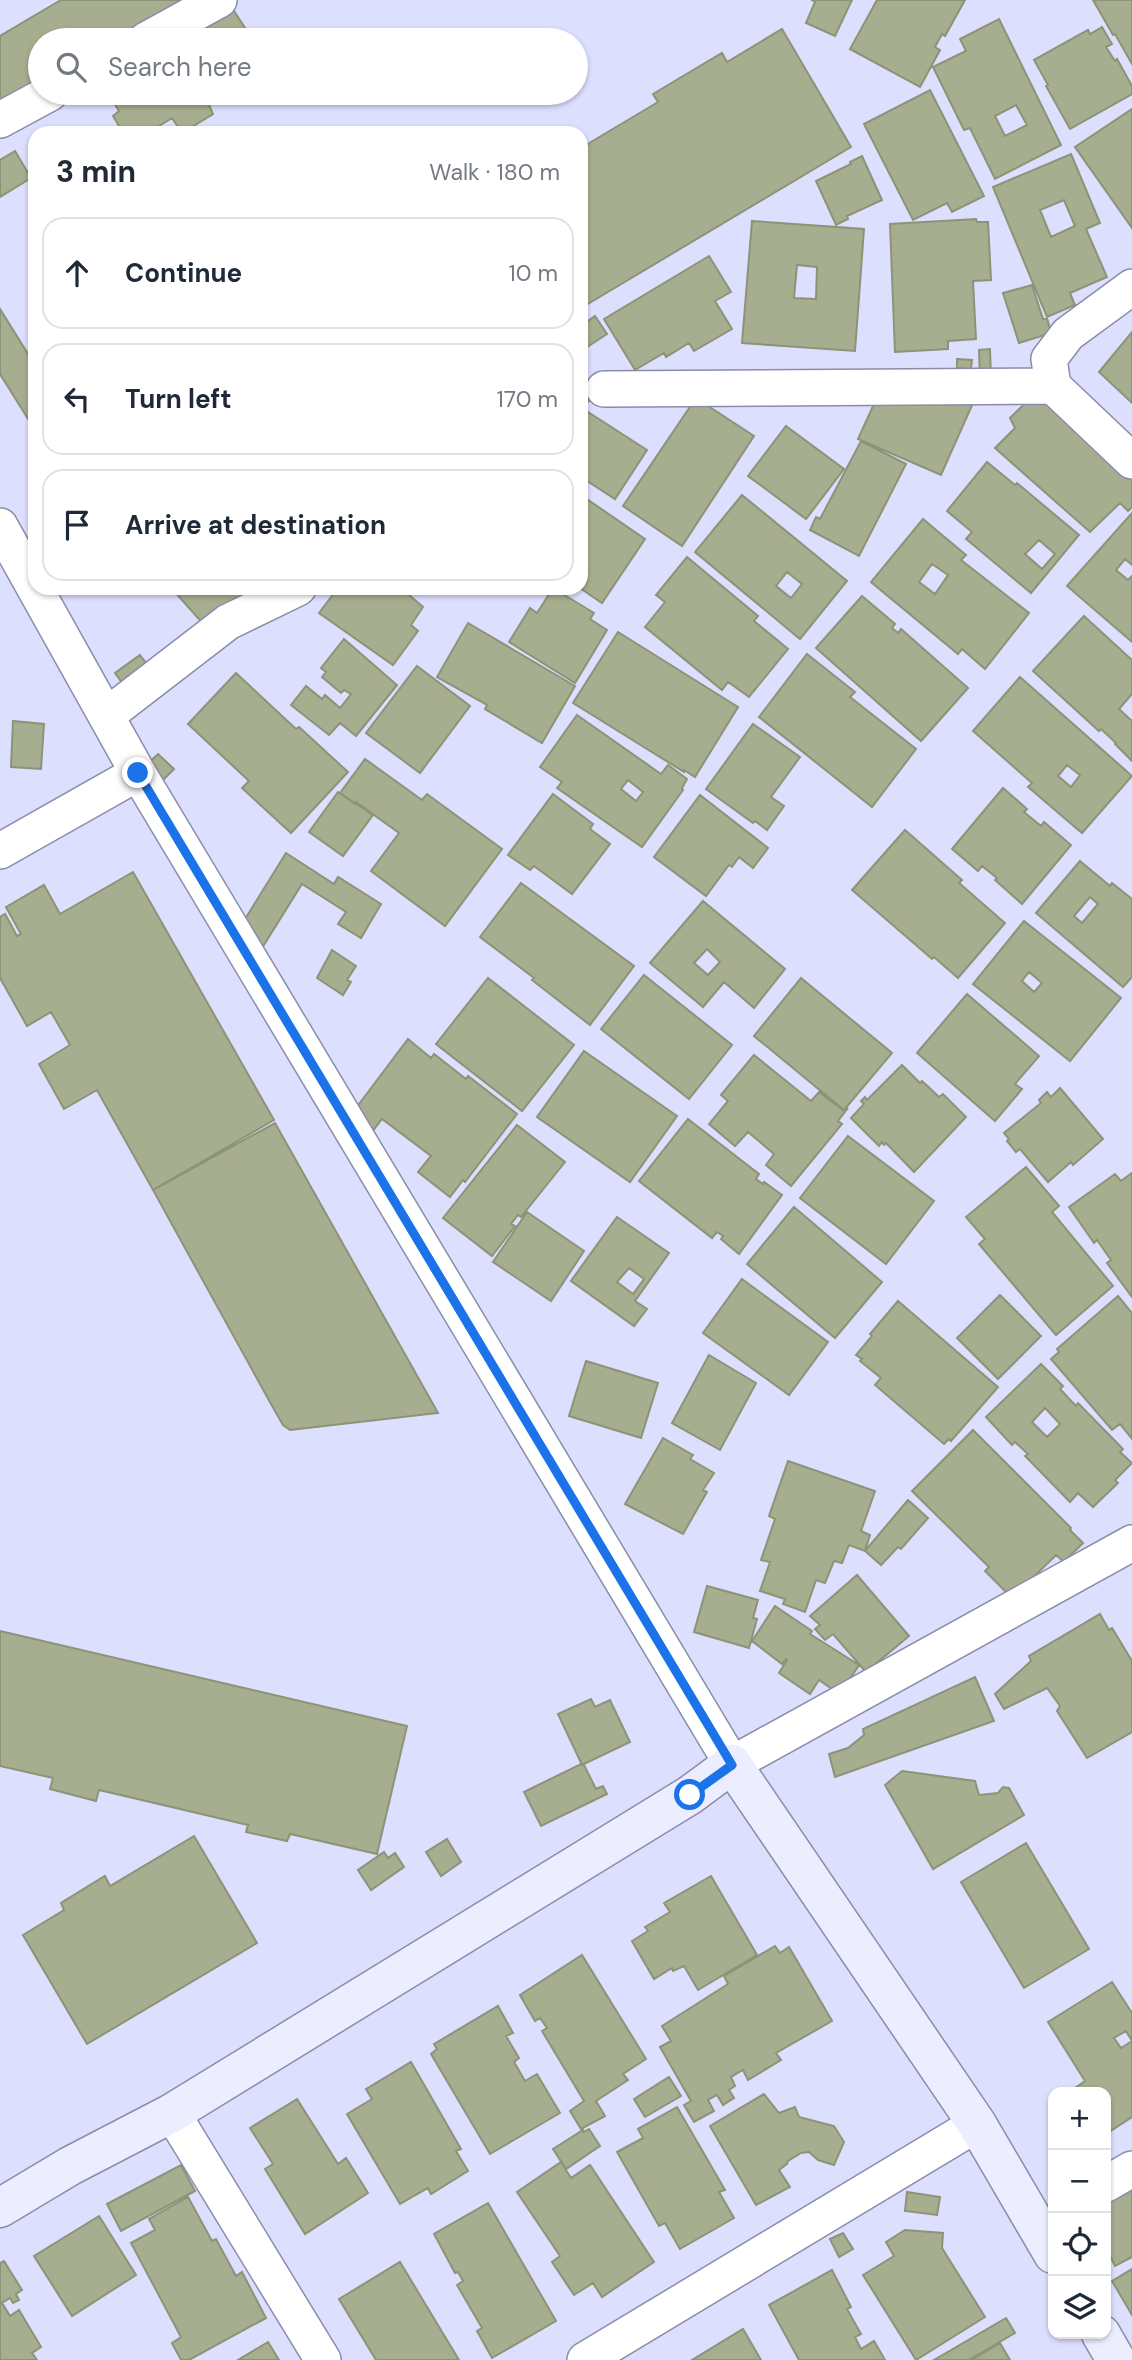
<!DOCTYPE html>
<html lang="en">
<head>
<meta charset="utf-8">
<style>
	:root { --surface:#fff; --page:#f2f2f3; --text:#1f2937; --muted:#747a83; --line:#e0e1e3 }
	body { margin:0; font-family:"DM Sans",sans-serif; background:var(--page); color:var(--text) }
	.controls { position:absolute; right:21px; bottom:21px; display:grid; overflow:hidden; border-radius:14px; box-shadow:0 2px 5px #0004 }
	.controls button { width:63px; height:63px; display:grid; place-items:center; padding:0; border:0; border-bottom:2px solid var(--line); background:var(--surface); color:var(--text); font:35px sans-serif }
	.stop { position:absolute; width:21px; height:21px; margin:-16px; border:5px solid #1a73e8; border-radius:50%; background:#fff }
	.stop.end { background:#1a73e8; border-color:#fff; box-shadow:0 2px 7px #0008 }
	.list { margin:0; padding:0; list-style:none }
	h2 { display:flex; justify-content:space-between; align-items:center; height:91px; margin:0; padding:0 28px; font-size:30px }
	h2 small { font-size:23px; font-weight:400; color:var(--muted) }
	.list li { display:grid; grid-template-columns:46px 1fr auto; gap:21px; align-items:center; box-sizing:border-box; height:112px; margin:0 14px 14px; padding:0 14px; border:2px solid var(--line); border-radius:21px }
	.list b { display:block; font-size:26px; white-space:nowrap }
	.list em { font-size:23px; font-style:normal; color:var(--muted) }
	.icon { flex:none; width:38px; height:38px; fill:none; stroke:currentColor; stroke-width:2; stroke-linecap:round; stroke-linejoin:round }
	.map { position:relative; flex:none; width:1132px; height:2360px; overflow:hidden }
	.search { position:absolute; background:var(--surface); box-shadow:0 2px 5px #0004; left:28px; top:28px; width:560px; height:77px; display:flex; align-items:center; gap:18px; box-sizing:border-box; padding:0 24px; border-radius:38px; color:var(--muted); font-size:26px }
	.panel { position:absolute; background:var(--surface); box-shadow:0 2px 5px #0004; left:28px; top:126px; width:560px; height:469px; border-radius:21px }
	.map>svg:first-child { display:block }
</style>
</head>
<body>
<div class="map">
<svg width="1132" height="2360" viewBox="0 0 1132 2360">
	<rect width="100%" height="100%" fill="#dddfff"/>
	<path fill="#a7ae8f" stroke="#8c9376" stroke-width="2" fill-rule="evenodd" d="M61 0H194L125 40H40V90L0 113V36Z
		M812 0H852L835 36 806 23 815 2Z
		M877 0H965L945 36 942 34 935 47 940 50 920 87 850 49Z
		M1093 0H1132V64L1115 34 1113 35Z
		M232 8 253 40H176Z
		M999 19 1061 145 995 179 970 128 964 130 933 67 966 51 960 39ZM1016 105 1027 125 1005 136 995 116Z
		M1102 27 1112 44 1106 47 1115 61 1117 59 1132 86V94L1070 129 1046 86 1048 85 1034 60 1088 30 1090 34Z
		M782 29 851 147 581 308V148L658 102 653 94 722 53 727 62Z
		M930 90 984 196 952 212 947 203 913 220 864 124Z
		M108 93H215L206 98 213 114 182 133 172 118 148 133H132L128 128 122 131 113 116 119 111Z
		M1132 109V228L1075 147Z
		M15 151 31 178 0 197V160Z
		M1071 154 1100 223 1086 229 1107 277 1070 293 1075 305 1047 317 993 187ZM1064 200 1075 226 1051 237 1040 210Z
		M862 156 882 200 847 216 848 219 836 225 816 181 851 164 850 162Z
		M976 219 977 222H988L991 280 973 281 976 339 948 341V349L895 352 890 224Z
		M752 221 864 229 855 351 742 343ZM797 265 817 267 816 299 794 298Z
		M709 256 731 292 715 301 732 329 694 351 689 343 666 357 664 353 635 370 604 319Z
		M1032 285 1043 319 1047 318 1051 333 1019 343 1003 293Z
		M0 309 35 365V430L0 374Z
		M595 316 607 334 581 351V326Z
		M1132 332V403L1099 372Z
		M990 349 991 377 980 378 979 350Z
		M957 359 972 360 971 369 957 368Z
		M581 384 594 394 581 411Z
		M1042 387 1132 469V507L1128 511 1120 503 1090 532 995 448 1015 428 1010 418Z
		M900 390 935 405 942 390 973 403 941 475 858 439 879 393Z
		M696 398 754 436 682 546 623 506Z
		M588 412 647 450 615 499 581 477V422Z
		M786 426 844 469 806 519 748 476Z
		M861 441 906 464 859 556 810 530 816 517 820 519Z
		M987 462 1015 485 1017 483 1079 535 1031 593 966 539 972 532 947 511ZM1039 540 1055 554 1042 569 1025 554Z
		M581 495 645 539 602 603 580 588Z
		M742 495 847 581 800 639 695 552ZM787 572 802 584 791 598 776 586Z
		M1132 513V565L1125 559 1116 570 1128 580 1132 576V642L1067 586Z
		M923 519 966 555 961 560 1029 613 985 669 962 649 958 654 871 582ZM932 564 948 575 935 594 919 582Z
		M687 557 758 616 754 621 788 649 749 697 728 682 722 690 645 627 665 602 656 595Z
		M176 588H258L205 626 173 590Z
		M338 588H401L423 607 411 625 418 631 393 665 319 613Z
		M553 588 594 613 590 619 607 630 575 683 509 642 530 608 537 613Z
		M862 596 895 624 892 628 898 633 901 629 968 688 921 741 816 648Z
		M1084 616 1132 660V694L1119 709 1132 721V761L1115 744 1116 743 1101 729 1099 731 1033 671Z
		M468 623 575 686 542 743 485 709 487 705 437 677Z
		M618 632 738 707 695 777 684 770V772L573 703Z
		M344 639 397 685 356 736 340 723 329 735 291 705 306 686 322 699 325 695 340 708 351 694 344 690 341 693 322 677 326 672 321 668Z
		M807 654 855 692 850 697 916 749 872 807 759 717Z
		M140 655 153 672 128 691 115 673Z
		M417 666 470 706 420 773 366 733Z
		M236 673 296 729 299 727 348 772 291 833 242 788 249 781 188 724Z
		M1020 677 1132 776 1082 833 1028 787 1032 783 973 731ZM1067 765 1080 775 1071 787 1058 776Z
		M577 715 661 774 668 765 687 779 682 788 683 790 642 847 557 788 562 782 540 767ZM628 780 643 792 636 801 621 789Z
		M13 721 44 724 41 769 11 767Z
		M753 724 800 757 771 797 784 806 767 830 755 821 753 823 706 789Z
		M158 754 174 769 158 785 142 769Z
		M365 759 422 800 427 794 502 849 445 926 371 871 399 833 356 802 355 804 340 793Z
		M1003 788 1027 809 1024 812 1041 826 1044 822 1071 845 1022 904 995 880 997 878 982 866 978 871 952 849Z
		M338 792 373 815 343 856 309 832Z
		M553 794 593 824 590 829 610 844 572 894 534 866 530 870 508 855Z
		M700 795 768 848 753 868 739 857 732 867 729 865 706 896 654 857Z
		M905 830 962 880 959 883 1005 923 958 978 934 957 932 959 852 890Z
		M286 853 334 884 338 877 381 904 361 938 338 924 346 912 302 884 262 948 237 932Z
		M1080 861 1110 886 1112 883 1132 899V977L1123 987 1036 913ZM1090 897 1098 904 1082 923 1074 916Z
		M133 872 274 1120 153 1190 97 1090 64 1109 39 1064 70 1045 51 1012 27 1026 0 978V917L5 914 17 936 21 934 6 907 44 885 60 914Z
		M521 883 634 966 590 1025 532 980 534 978 480 937Z
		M703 901 785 969 754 1008 724 982 703 1007 650 963ZM707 949 720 962 708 975 694 963Z
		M1024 921 1121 998 1070 1061 973 984ZM1029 972 1042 983 1034 992 1022 981Z
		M332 950 356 966 347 980 351 982 343 995 317 978Z
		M644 975 732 1045 689 1099 601 1029Z
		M488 978 574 1045 522 1111 436 1044Z
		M801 978 892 1053 844 1110 754 1036Z
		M967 994 1039 1056 1015 1084 1022 1089 995 1121 917 1053Z
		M408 1039 431 1058 434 1054 466 1079 468 1076 517 1114 465 1182 463 1180 450 1197 418 1172 431 1156 382 1119 368 1137 347 1120Z
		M584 1051 677 1116 630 1182 537 1117Z
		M754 1055 811 1101 819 1092 844 1111 848 1108 838 1121 842 1124 791 1186 766 1165 774 1154 748 1132 735 1146 709 1124 728 1101 721 1095Z
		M902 1065 920 1083 922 1081 939 1097 943 1094 966 1117 914 1172 886 1143 884 1145 882 1142 879 1146 851 1118 864 1104 861 1101 865 1097 867 1100Z
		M1060 1088 1103 1139 1073 1165 1071 1162 1048 1182 1020 1149 1016 1152 1007 1141 1009 1139 1004 1133 1041 1103 1039 1100 1047 1092 1051 1097Z
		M688 1119 759 1174 756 1179 763 1184 764 1182 782 1195 739 1254 721 1239 723 1236 717 1232 712 1238 639 1181Z
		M275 1123 438 1413 290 1430 283 1425 271 1404 153 1190Z
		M517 1125 565 1162 521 1217 518 1215 511 1224 515 1226 492 1256 443 1218Z
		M848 1136 934 1201 886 1264 800 1198Z
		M1026 1167 1059 1206 1052 1212 1113 1286 1056 1335 979 1244 985 1239 966 1217Z
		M1132 1173V1297L1107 1263 1111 1260 1097 1240 1094 1243 1069 1207 1115 1174 1121 1181Z
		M794 1207 882 1282 835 1338 747 1264Z
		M527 1212 584 1251 551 1301 493 1262Z
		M617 1217 669 1253 635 1301 647 1309 634 1326 571 1281ZM629 1268 644 1279 633 1294 617 1282Z
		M742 1279 828 1342 789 1395 703 1333Z
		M1000 1295 1041 1336 998 1379 957 1338Z
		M1118 1296 1132 1313V1439L1120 1424 1112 1430 1051 1359 1059 1352 1057 1349Z
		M898 1301 998 1387 951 1441 949 1439 944 1444 875 1385 881 1378 860 1361 862 1359 856 1355 872 1336 870 1334Z
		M709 1355 756 1383 720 1450 672 1423Z
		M586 1361 658 1383 641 1438 569 1416Z
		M1041 1364 1063 1386 1060 1389 1076 1406 1078 1403 1123 1449 1120 1452 1132 1463 1115 1480 1118 1483 1093 1507 1078 1493 1070 1502 1025 1456 1028 1454 1015 1442 1012 1445 986 1417ZM1045 1408 1060 1424 1047 1437 1032 1422Z
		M973 1430 1071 1528 1070 1530 1083 1543 1064 1562 1056 1555 1012 1598 985 1571 989 1567 912 1491Z
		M663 1438 693 1455 690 1459 714 1473 703 1490 707 1492 683 1534 625 1504Z
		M788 1461 875 1491 861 1531 870 1535 865 1551 849 1545 842 1563 834 1561 825 1583 816 1580 805 1612 783 1604 785 1599 760 1591 770 1562 761 1560 775 1519 769 1516Z
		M908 1500 928 1518 901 1549 898 1547 881 1565 865 1551Z
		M857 1575 909 1636 866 1672 833 1634 825 1640 815 1629 820 1625 810 1616Z
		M707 1586 758 1600 753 1618 757 1619 749 1648 694 1632Z
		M775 1606 812 1631 810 1634 859 1665 848 1682 845 1698 819 1680 810 1694 779 1673 787 1660 786 1659 782 1664 752 1641Z
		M1100 1614 1109 1630 1112 1628 1132 1661V1732L1087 1758 1057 1711 1060 1706 1047 1688 1004 1709 995 1694 1031 1661 1029 1656Z
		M0 1631 407 1726 377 1854 290 1834 287 1841 246 1832 248 1825 99 1790 96 1801 50 1789 53 1778 0 1766Z
		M975 1677 994 1721 835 1777 829 1754 848 1748 864 1735 863 1729Z
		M591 1699 595 1707 610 1700 630 1742 582 1765 558 1714Z
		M581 1764 584 1765 596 1789 603 1786 607 1794 541 1826 524 1792Z
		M902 1771 975 1781 979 1795 998 1793 1003 1787 1009 1788 1024 1815 933 1869 885 1785Z
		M194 1836 257 1943 87 2044 23 1935 64 1910 61 1903 98 1880 105 1876 110 1886Z
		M447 1839 461 1862 441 1876 426 1852Z
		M1026 1843 1089 1949 1024 1988 961 1882Z
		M384 1852 388 1858 395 1853 404 1867 371 1890 358 1870Z
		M711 1876 757 1955 698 1990 684 1966 673 1971 672 1968 654 1979 632 1941 648 1931 645 1927 670 1912 664 1903Z
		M775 1946 780 1953 789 1947 832 2021 776 2053 781 2060 748 2080 743 2070 731 2077 735 2086 729 2090 734 2098 723 2105 717 2095 708 2100 714 2111 694 2122 684 2105 691 2101 660 2047 671 2041 662 2026 728 1984 724 1976Z
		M582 1955 646 2059 623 2074 628 2080 596 2101 605 2116 581 2129 570 2111 584 2101 542 2031 547 2028 540 2018 535 2021 520 1995Z
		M1112 1982 1132 2013V2117L1106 2134V2092H1078L1075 2088 1085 2081 1048 2022ZM1126 2031 1132 2041 1121 2048 1114 2038Z
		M498 2006 513 2033 506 2036 519 2058 514 2062 525 2081 537 2074 560 2113 490 2154 431 2054 437 2049 434 2044Z
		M411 2062 461 2149 456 2151 468 2171 431 2194 428 2188 400 2204 347 2114 372 2099 366 2089Z
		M669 2077 681 2096 645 2117 634 2099Z
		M764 2094 779 2113 795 2107 799 2117 834 2126 844 2142 834 2165 818 2160 809 2152 801 2153 788 2161 787 2164 779 2170 790 2187 756 2205 710 2126Z
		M297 2099 338 2164 346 2158 368 2193 305 2234 265 2169 273 2164 250 2128Z
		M677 2107 725 2190 719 2192 734 2218 680 2249 665 2223 659 2226 617 2152 643 2138 638 2129Z
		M589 2129 600 2146 566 2169 553 2149 583 2130 584 2132Z
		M561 2162 571 2178 590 2165 654 2262 602 2297 593 2283 574 2295 552 2262 560 2256 517 2192Z
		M181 2165 195 2191 121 2231 107 2204Z
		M1132 2178V2257L1115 2266 1106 2248V2191Z
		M907 2192 940 2197 937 2215 905 2211Z
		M188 2197 212 2241 216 2239 236 2276 242 2272 266 2318 189 2360H181L172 2343 181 2337 131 2243 155 2230 149 2219Z
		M488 2203 556 2321 492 2358 477 2331 482 2328 457 2285 463 2281 458 2272 455 2273 434 2234Z
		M99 2216 136 2275 72 2316 34 2256Z
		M905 2230 943 2233 942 2248 985 2317 916 2360 863 2275 894 2256 886 2242Z
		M843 2233 853 2249 839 2257 830 2239Z
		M4 2261 22 2290 16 2294 19 2300 13 2303 10 2298 2 2303 10 2316 19 2310 41 2347 32 2353 37 2360H0V2263Z
		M400 2262 459 2360H376L339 2299Z
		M1132 2269V2315L1112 2281Z
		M832 2270 851 2307 847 2309 861 2334 855 2337 861 2349 874 2341 885 2360H799L769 2305Z
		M1006 2318 1015 2333 969 2360H934Z
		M743 2329 761 2360H692Z
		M268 2342 279 2360H238Z
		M1000 2343 1010 2360H971Z"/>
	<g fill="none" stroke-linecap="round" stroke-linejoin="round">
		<g stroke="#8a8ca9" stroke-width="38">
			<path id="street" d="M146 40 219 0
				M0 120 50 93
				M1132 287 1068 334 1049 359 1053 386 1132 461
				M604 389 1053 386
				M0 526 138 773 732 1764 1132 1543
				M106 716 228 622 298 588
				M0 851 138 773
				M172 2113 323 2360
				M1106 2184 1132 2169
				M585 2360 977 2124"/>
		</g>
		<g stroke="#8a8ca9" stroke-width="41">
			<path id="secondary" d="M0 2208 70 2166 172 2113 690 1795 732 1764 977 2124 1053 2254
				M1101 2334 1116 2360"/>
		</g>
		<use href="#street" stroke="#fff" stroke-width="35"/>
		<use href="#secondary" stroke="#ecedfe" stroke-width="38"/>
	</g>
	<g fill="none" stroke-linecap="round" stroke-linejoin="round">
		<path stroke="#1a73e8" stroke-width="9" d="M138 773 732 1765 690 1795"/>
	</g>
</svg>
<div class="controls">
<button>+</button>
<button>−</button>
<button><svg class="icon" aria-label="locate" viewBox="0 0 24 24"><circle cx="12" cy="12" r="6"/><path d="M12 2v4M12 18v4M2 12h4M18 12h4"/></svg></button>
<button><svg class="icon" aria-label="layers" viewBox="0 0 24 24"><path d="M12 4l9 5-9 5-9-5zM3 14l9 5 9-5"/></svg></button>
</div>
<div class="stop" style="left:690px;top:1795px"></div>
<div class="stop end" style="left:138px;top:773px"></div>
<div class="search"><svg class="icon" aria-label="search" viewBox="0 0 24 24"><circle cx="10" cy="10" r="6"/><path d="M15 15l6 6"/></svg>Search here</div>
<section class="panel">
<h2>3 min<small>Walk · 180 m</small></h2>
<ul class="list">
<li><svg class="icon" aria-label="ahead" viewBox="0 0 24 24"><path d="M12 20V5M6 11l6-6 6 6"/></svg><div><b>Continue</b></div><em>10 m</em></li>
<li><svg class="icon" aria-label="left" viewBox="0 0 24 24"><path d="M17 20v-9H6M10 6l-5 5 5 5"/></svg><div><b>Turn left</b></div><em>170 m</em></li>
<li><svg class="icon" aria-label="arrive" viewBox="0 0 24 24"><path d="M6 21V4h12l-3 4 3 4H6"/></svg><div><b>Arrive at destination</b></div></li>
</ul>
</section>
</div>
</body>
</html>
